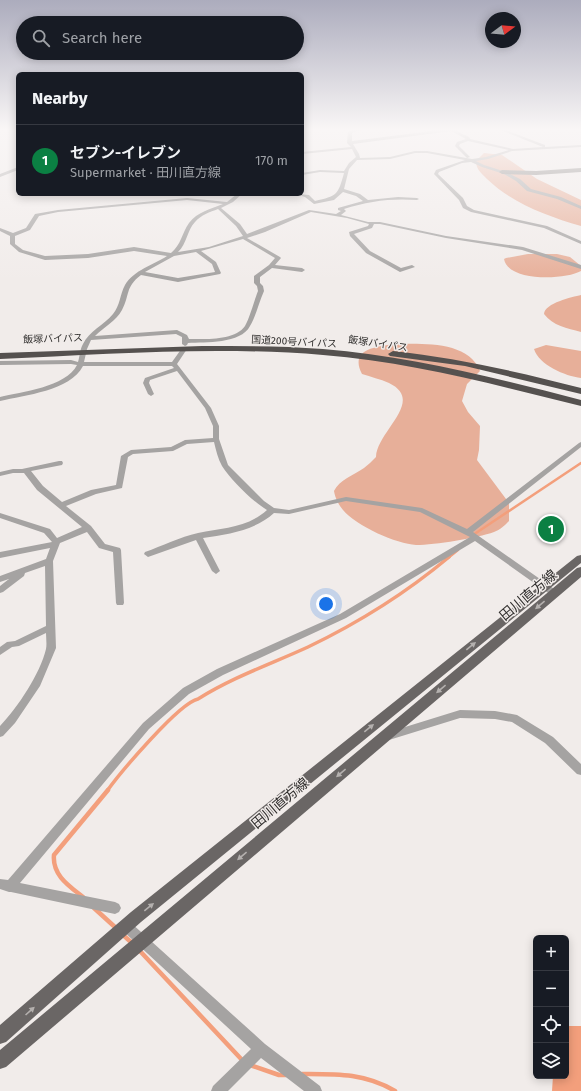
<!DOCTYPE html>
<html lang="en">
<head>
<meta charset="utf-8">
<style>
	:root { --surface:#171b24; --page:#20242c; --text:#f1f3f6; --muted:#9ea1a6; --line:#363941; --accent:#0b8043 }
	body { margin:0; font-family:"Fira Sans","Noto Sans JP",sans-serif; background:var(--page); color:var(--text) }
	.controls { position:absolute; right:12px; bottom:12px; display:grid; overflow:hidden; border-radius:6px; box-shadow:0 2px 10px #0003 }
	.controls button { width:36px; height:36px; display:grid; place-items:center; padding:0; border:0; border-bottom:1px solid var(--line); background:var(--surface); color:var(--text); font:20px sans-serif }
	.compass { position:absolute; left:485px; top:12px; width:36px; height:36px; border-radius:50%; background:var(--surface); box-shadow:0 2px 10px #0003; rotate:74deg }
	.you { position:absolute; left:326px; top:604px; width:14px; height:14px; margin:-10px; border:3px solid #fff; border-radius:50%; background:#1a73e8; box-shadow:0 0 0 6px #1a73e833 }
	.badge { display:grid; place-items:center; width:26px; height:26px; border-radius:50%; background:var(--accent); color:#fff; font-size:13px; font-weight:700 }
	.pin { position:absolute; translate:-50% -50%; border:2px solid #fff; box-shadow:0 1px 4px #0006 }
	.list { margin:0; padding:0; list-style:none }
	h2 { display:flex; justify-content:space-between; align-items:center; height:52px; margin:0; padding:0 16px; font-size:17px }
	h2 small { font-size:13px; font-weight:400; color:var(--muted) }
	.list li { display:grid; grid-template-columns:26px 1fr auto; gap:12px; align-items:center; box-sizing:border-box; height:72px; padding:0 16px; border-top:1px solid var(--line) }
	.list b { display:block; font-size:15px; white-space:nowrap }
	.list p { margin:0; font-size:13px; white-space:nowrap; color:var(--muted) }
	.list em { font-size:13px; font-style:normal; color:var(--muted) }
	.icon { flex:none; width:22px; height:22px; fill:none; stroke:currentColor; stroke-width:2; stroke-linecap:round; stroke-linejoin:round }
	.map { position:relative; flex:none; width:581px; height:1091px; overflow:hidden }
	.search { position:absolute; background:var(--surface); box-shadow:0 2px 10px #0003; left:16px; top:16px; width:288px; height:44px; display:flex; align-items:center; gap:10px; box-sizing:border-box; padding:0 14px; border-radius:22px; color:var(--muted); font-size:15px }
	.panel { position:absolute; background:var(--surface); box-shadow:0 2px 10px #0003; left:16px; top:72px; width:288px; height:124px; border-radius:6px }
	.map>svg:first-child { display:block }
</style>
</head>
<body>
<div class="map">
<svg width="581" height="1091" viewBox="0 0 581 1091">
	<rect width="100%" height="100%" fill="#f1ecea"/>
	<path fill="#e7af99" d="M484 153 502 155 537 179 581 200V226C547 216 512 203 487 179 481 173 476 169 476 161Z
		M528 254H557L570 257 581 266V271C565 280 508 282 504 259L506 258Z
		M581 295V332C567 328 553 326 544 314 545 303 572 297 581 295Z
		M393 344C420 344 468 340 480 371L467 384 462 401 468 412 480 426 479 450 477 460 509 503V521C505 525 500 530 494 532 477 538 435 545 416 545 397 544 356 526 343 510 339 505 335 498 334 491 339 480 354 475 364 468 368 465 372 461 376 457 377 431 426 401 389 383 380 379 371 377 362 374 349 349 376 347 393 344Z
		M546 345 581 351V378C565 376 539 365 534 349Z"/>
	<path fill="#f39f7c" d="M566 1026H581V1091H552L553 1076H566Z"/>
	<g fill="none" stroke-linecap="round" stroke-linejoin="round">
		<path stroke="#f39f7c" stroke-width="2.5" d="M473 535 581 463
			M448 558 458 550"/>
		<path stroke="#f39f7c" stroke-width="3.5" d="M107 791C120 773 179 703 198 699 233 677 271 664 308 647 358 623 406 593 449 557"/>
		<path stroke="#f39f7c" stroke-width="4.5" d="M83 897C69 886 52 875 54 855L108 790
			M94 908 116 928
			M122 934 132 943
			M139 950 243 1061
			M250 1065 279 1075H286
			M302 1074C337 1074 364 1073 395 1091"/>
		<path fill="#a5a3a2" fill-rule="evenodd" d="M8 129 18 130V132L9 130Z
			M356 129H361L352 133V141L448 129H452L469 137 470 139 513 149 543 147 498 129H503L545 145V147L581 145V147L512 151 488 159 476 161 484 165 506 172 520 179 531 189 561 197 581 206V209L557 199 527 191 516 181 504 174 482 167 471 162 462 163 439 172 438 174 463 198 467 206 474 210 547 226 581 241V244L544 228 471 212 463 208 459 200 434 174 436 170 465 160 427 153H415L390 159 357 160 349 169 344 189 360 194 368 200 398 197 417 198 419 199 417 200C392 198 368 201 344 209L346 211 341 215 368 222H380L446 236 523 247 581 265V269L522 250 446 238 380 224H374L372 228 354 234 370 251 401 268 412 265 415 267 400 272 366 253 350 236 349 232 368 226 369 224 347 218 311 212 265 232 247 238 280 257 281 258 275 265 302 268 305 270 302 272 272 268 260 277V283L263 286 264 291C259 302 256 316 250 326 241 344 205 342 188 343L187 345 185 346 182 344V337L176 334 91 340 87 349 84 362H172L182 348H186L187 349 177 364 211 408 219 426V439L228 465 264 501 274 508 289 510 346 497 422 508 467 529 579 443 581 442V447L473 532 557 591 558 593 557 595H551L475 541 346 618 223 675 189 694 149 729 20 883 115 902 119 904 121 908 119 912 115 914 11 892H9L0 889V879L8 880 143 723 183 688 217 669 340 614 470 537 420 512 346 501 289 514 274 513C254 531 228 534 203 538L220 571 216 574 212 571 196 540 148 557 144 554 145 552C162 546 180 537 198 533 223 528 247 528 267 510 253 502 231 480 222 466 218 459 216 450 214 442L187 444 173 451 133 454 128 457 122 488 96 494 66 506 91 526 105 544 120 548 121 550 124 603 123 605H117L116 603 113 552 99 548 87 532 60 543 53 561 56 648 40 686 15 723 3 736 0 737V726C18 707 40 674 46 649 47 644 46 638 46 633L19 646 12 647 0 655V647L7 642 15 641 46 626 45 566 25 573 24 576 3 592 0 593V586L9 579 0 582V576L46 559 50 548 0 558V552L52 542 44 533 0 518V513L50 529 57 538 82 527 37 490 24 473H13L0 476V472L13 469H22L59 461H62L63 463 62 465 31 471 43 486 62 502 91 490 116 485 121 456 131 450 171 447 185 440 213 438V426L205 408 177 371 150 380 149 383 154 394 151 396 148 394 143 383 145 378 174 368 172 366H83C70 391 25 395 0 401V397C21 392 66 387 77 365L71 364 0 365V361L71 360 78 362C80 356 80 349 83 344 89 331 104 325 113 314 120 306 120 294 125 285 134 270 153 265 167 256L134 251 88 258 45 260 19 252 10 244V236L0 231V228L13 233 26 228 35 214 58 210 187 198 227 202 237 194H242L233 202 221 208 240 224 247 234 309 210 336 214 341 211 338 210V208L363 201 356 196 343 192 334 200 314 204 305 197 296 194 309 195 315 201C337 196 338 195 344 173L320 172 302 175V173L320 170 344 171 349 163 356 157 352 149 302 154V152L351 147 347 143 348 132ZM451 131 466 139 457 142 455 146 467 158 470 157 459 146 460 144 468 141 509 150 486 157 472 159 427 151H415L390 157 360 158 359 154 353 144ZM187 200 223 204C211 209 197 212 189 223 182 233 181 245 171 253L134 247 88 254 45 256 23 250 15 244V236L30 230 39 216 58 212ZM218 209 236 226 243 236 209 247 178 252C187 244 187 230 195 222 201 215 210 212 218 209ZM243 239 275 258 269 265 254 276V283L257 286 258 291C254 301 250 317 245 326 235 341 204 339 189 339L187 335 177 330 95 336C104 327 116 321 122 310 130 295 125 287 141 275L178 282 220 274 221 273 216 262 201 251ZM196 252 212 264 215 272 178 278 145 272 174 256Z
			M18 167V170L0 177V174Z
			M460 710 495 711 517 715 553 737 581 764V775L577 774 545 743 512 722 495 719 460 718 389 740 385 739 384 736 385 733 389 732Z
			M126 920 130 922 265 1044 320 1086 322 1091H304L261 1058 228 1091H211L213 1086 251 1049 122 930 120 926 122 922Z"/>
		<path fill="#83807e" fill-rule="evenodd" d="M581 168V172L536 175 502 174 499 172 502 170 536 171Z"/>
		<path fill="#6a6665" fill-rule="evenodd" d="M581 555V563L141 922 6 1042 0 1044V1025L131 912 577 556Z
			M581 567V577L6 1067 0 1069V1050L577 568Z"/>
		<path fill="#55514f" fill-rule="evenodd" d="M202 346C242 346 283 346 323 349 410 356 496 378 581 400V406C496 385 411 362 323 355 216 346 107 354 0 359V353Z
			M393 351C457 358 519 372 581 388V394L465 366 390 356 388 354Z"/>
	</g>
	<defs><path id="oneway-solid" d="M-6-.8H1V-3.2L6.5 0L1 3.2V.8H-6Z"/></defs>
	<g fill="#b4b0ae">
		<use href="#oneway-solid" transform="translate(540 605) rotate(140)"/>
		<use href="#oneway-solid" transform="translate(471 646) rotate(-39)"/>
		<use href="#oneway-solid" transform="translate(441 689) rotate(140)"/>
		<use href="#oneway-solid" transform="translate(369 728) rotate(-39)"/>
		<use href="#oneway-solid" transform="translate(341 773) rotate(140)"/>
		<use href="#oneway-solid" transform="translate(242 856) rotate(140)"/>
		<use href="#oneway-solid" transform="translate(149 907) rotate(-39)"/>
		<use href="#oneway-solid" transform="translate(30 1011) rotate(-42)"/>
	</g>
	<linearGradient id="sky" x2="0" y2="1"><stop stop-color="#acacbd"/><stop offset="0.46" stop-color="#f9f6f6"/><stop offset="1" stop-color="#f9f6f6" stop-opacity="0"/></linearGradient>
	<rect width="581" height="281" fill="url(#sky)"/>
	<g text-anchor="middle" stroke-width="3" stroke-linejoin="round" paint-order="stroke">
		<g font-size="10" fill="#312f2e" stroke="#f1ecea">
			<text transform="translate(53 338) rotate(-2)" y="4">飯塚バイパス</text>
			<text transform="translate(294 341) rotate(3)" y="4">国道200号バイパス</text>
			<text transform="translate(378 343) rotate(8)" y="4">飯塚バイパス</text>
		</g>
		<g font-size="14" fill="#312f2e" stroke="#f1ecea">
			<text transform="translate(528 595) rotate(-40)" y="5">田川直方線</text>
			<text transform="translate(280 803) rotate(-40)" y="5">田川直方線</text>
		</g>
	</g>
</svg>
<div class="controls">
<button>+</button>
<button>−</button>
<button><svg class="icon" aria-label="locate" viewBox="0 0 24 24"><circle cx="12" cy="12" r="6"/><path d="M12 2v4M12 18v4M2 12h4M18 12h4"/></svg></button>
<button><svg class="icon" aria-label="layers" viewBox="0 0 24 24"><path d="M12 4l9 5-9 5-9-5zM3 14l9 5 9-5"/></svg></button>
</div>
<svg class="compass" viewBox="-18 -18 36 36"><path d="M0-13l5 13h-10z" fill="#e53935"/><path d="M0 13l5-13h-10z" fill="#9ea1a6"/></svg>
<div class="you"></div>
<div class="pin badge" style="left:551px;top:529px">1</div>
<div class="search"><svg class="icon" aria-label="search" viewBox="0 0 24 24"><circle cx="10" cy="10" r="6"/><path d="M15 15l6 6"/></svg>Search here</div>
<section class="panel">
<h2>Nearby<small></small></h2>
<ul class="list">
<li><span class="badge">1</span><div><b>セブン-イレブン</b><p>Supermarket · 田川直方線</p></div><em>170 m</em></li>
</ul>
</section>
</div>
</body>
</html>
